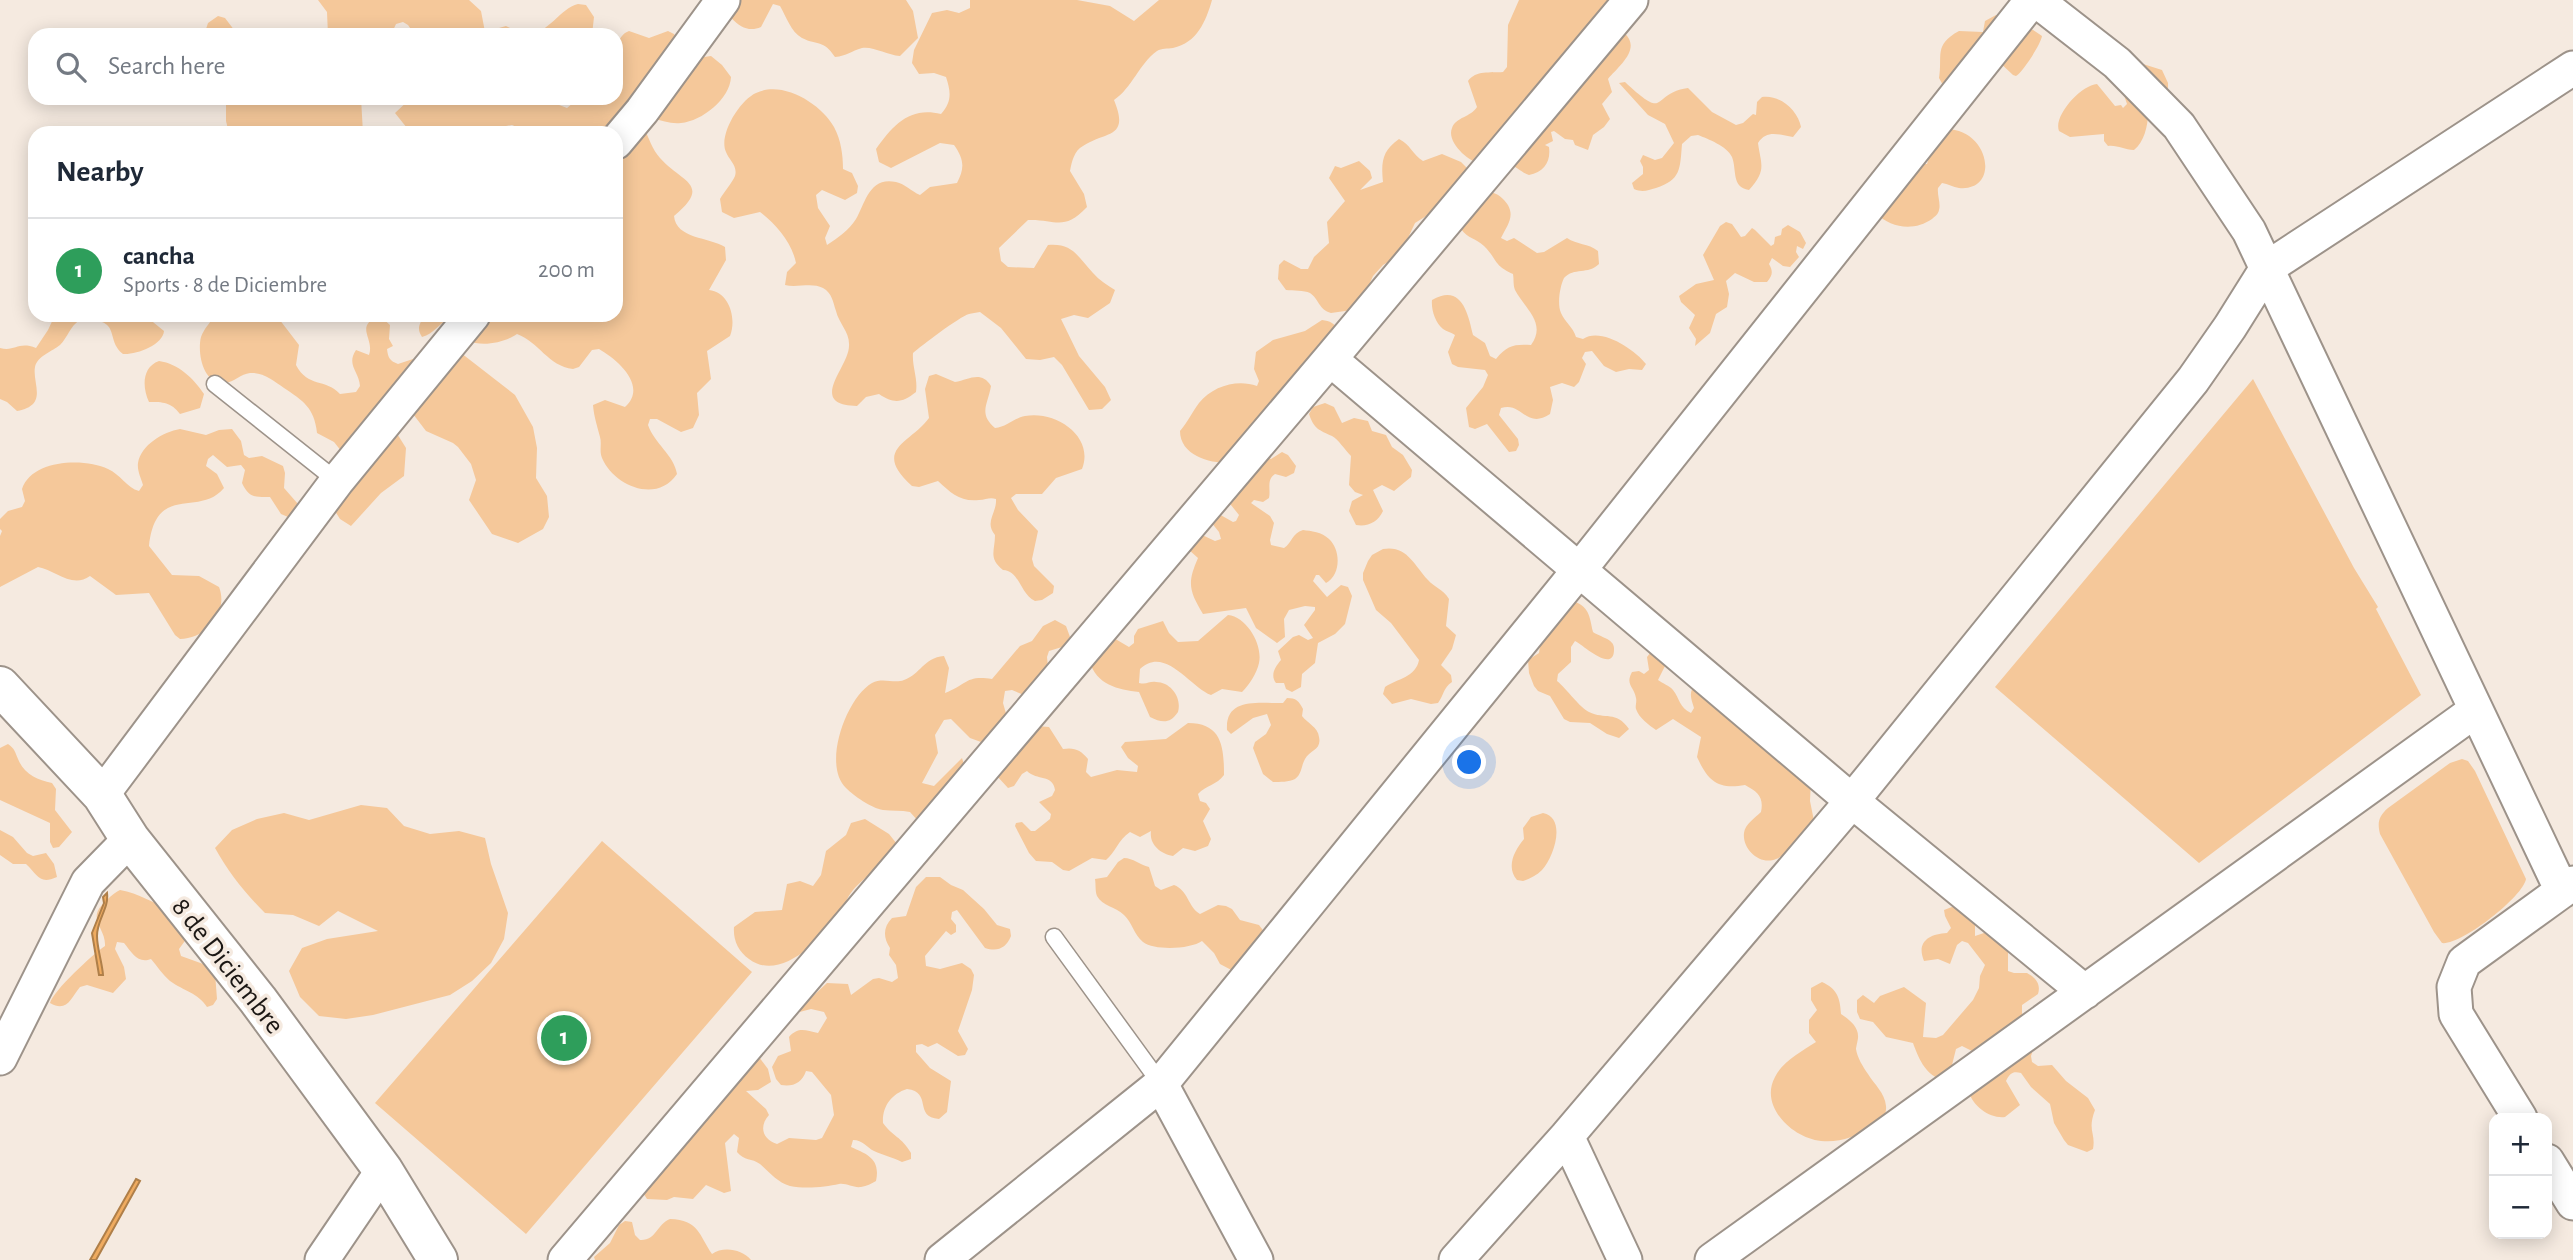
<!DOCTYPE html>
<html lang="en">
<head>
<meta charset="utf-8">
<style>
	:root { --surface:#fff; --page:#f2f2f3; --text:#1f2937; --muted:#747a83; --line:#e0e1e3; --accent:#5255cc }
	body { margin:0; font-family:"Alegreya Sans",sans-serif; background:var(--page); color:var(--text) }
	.controls { position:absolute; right:21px; bottom:21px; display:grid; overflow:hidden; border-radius:14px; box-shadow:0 4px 18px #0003 }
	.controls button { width:63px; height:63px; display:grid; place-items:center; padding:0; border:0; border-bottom:2px solid var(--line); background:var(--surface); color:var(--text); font:35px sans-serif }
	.you { position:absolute; left:1470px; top:763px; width:24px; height:24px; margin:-18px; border:5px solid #fff; border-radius:50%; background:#1a73e8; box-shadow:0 0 0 10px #1a73e833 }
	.badge { display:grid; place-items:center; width:46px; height:46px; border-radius:50%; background:var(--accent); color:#fff; font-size:23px; font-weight:700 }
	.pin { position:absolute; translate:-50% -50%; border:4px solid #fff; box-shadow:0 2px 7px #0006 }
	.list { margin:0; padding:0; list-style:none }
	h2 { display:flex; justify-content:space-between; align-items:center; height:91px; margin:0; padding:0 28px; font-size:30px }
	h2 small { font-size:23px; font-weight:400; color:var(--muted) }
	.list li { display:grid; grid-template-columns:46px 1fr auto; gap:21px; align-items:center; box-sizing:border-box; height:105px; padding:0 28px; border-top:2px solid var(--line) }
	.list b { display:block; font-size:26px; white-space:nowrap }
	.list p { margin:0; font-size:23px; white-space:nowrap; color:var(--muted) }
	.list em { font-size:23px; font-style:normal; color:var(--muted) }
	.icon { flex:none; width:38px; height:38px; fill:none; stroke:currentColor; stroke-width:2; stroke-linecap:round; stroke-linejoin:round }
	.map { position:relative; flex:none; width:2573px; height:1260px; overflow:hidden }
	.search { position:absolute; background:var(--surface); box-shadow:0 4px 18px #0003; left:28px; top:28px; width:595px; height:77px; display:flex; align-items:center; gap:18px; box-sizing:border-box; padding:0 24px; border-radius:21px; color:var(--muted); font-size:26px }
	.panel { position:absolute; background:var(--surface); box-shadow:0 4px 18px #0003; left:28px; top:126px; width:595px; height:196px; border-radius:21px }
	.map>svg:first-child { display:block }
</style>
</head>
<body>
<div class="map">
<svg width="2573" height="1260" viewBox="0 0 2573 1260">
	<rect width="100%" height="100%" fill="#f5eae0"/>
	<path fill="#f5c89a" d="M318 0H469L481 11 485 32 506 26 524 35H415L408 25 403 22 396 24 391 35H328L327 12Z
		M717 0H906L913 11 918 38 900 56C887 55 873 46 862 48 851 51 847 56 835 57 823 39 818 46 802 38 791 32 786 16 780 6L773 4 761 27C741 36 728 14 717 0Z
		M970 0H1077L1110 6 1134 21 1159 0H1212C1206 21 1197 43 1173 48 1167 49 1162 48 1157 51 1139 64 1132 88 1114 100 1130 139 1106 131 1083 146 1074 151 1072 161 1070 171L1084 194 1087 207C1063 232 1056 219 1028 220L999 248 1001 261 1008 267 1034 268 1048 245C1073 243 1077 256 1093 273 1099 280 1107 285 1115 290L1110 303 1088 318 1074 315 1061 319 1079 356 1105 387 1111 400 1102 409 1089 410 1062 365 1054 357 1040 360 1026 359 1001 328 980 312C976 313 972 313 969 314 959 317 921 346 913 353 912 367 918 378 916 392 902 403 894 404 879 394L866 397 857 406C806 405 849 367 849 346 850 332 839 324 836 311 833 302 832 293 823 288 812 282 797 288 785 285L787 272 796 263C792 243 776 224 760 212L734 218 722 212 720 199C724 192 732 183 735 176 738 166 729 160 726 152 718 135 740 100 756 93 783 80 821 104 834 127 841 140 843 155 843 169L852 173 858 186 857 193 845 200 822 190 816 195 818 208 830 226 825 238 827 245C838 238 849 230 856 219 865 204 869 176 896 182 905 184 911 191 920 195L930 187 957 183C965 168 964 159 954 145L940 143 891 168 879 162 876 149C893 125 910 106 941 114 952 102 951 92 946 77L934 73 919 74 912 63 914 50 932 13 947 10 959 13 970 8Z
		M1519 0H1630L1623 32C1643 48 1619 66 1608 79L1612 92 1602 104 1610 119 1604 127 1593 135 1588 150 1575 145 1573 140 1565 139 1554 131 1551 132 1553 141 1545 145 1549 147C1551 162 1544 172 1529 175 1522 173 1516 166 1509 164 1501 162 1490 165 1481 164 1469 162 1446 142 1452 128 1456 117 1471 117 1477 107L1468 81C1476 70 1490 73 1503 72L1507 67 1508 25Z
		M578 4 586 5 594 17 592 35H526C549 34 560 8 578 4Z
		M1996 15 2030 28 2042 36C2041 44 2022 73 2016 76L2013 75 1996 59 1944 87 1939 78C1943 56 1933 45 1959 31L1983 32 1985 21Z
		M218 16 225 18 238 35H204L208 23Z
		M629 31 649 38 668 31 674 34 690 59 711 56 722 65 731 77C730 99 702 121 681 123 671 124 662 121 653 118L644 128C649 138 652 149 660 158 681 182 713 184 674 216 676 239 709 237 725 247L726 260 709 290C729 292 737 318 730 336L707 351 711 379 697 393 699 415 693 428 681 432 657 419H650L648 425C654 443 674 455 677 474 657 504 614 486 602 458 599 451 602 444 600 437 597 425 594 417 593 405L605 400 625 407C648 386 618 360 599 349L592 350 579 367 573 369C548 366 539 342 517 334 506 342 481 348 468 340 461 335 455 325 450 318 439 323 434 334 422 337 416 328 420 323 425 315H616V133H531L512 125 506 126 498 133H411L395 113 411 98H549L554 103 567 108 579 98H616C616 80 609 38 629 31Z
		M2136 64H2143L2162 70 2168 83V96L2148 113C2148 126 2144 142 2134 150 2124 150 2118 145 2108 146L2104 141V134L2070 137 2059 131C2053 116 2081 85 2097 84L2115 106 2121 105 2123 108 2127 104 2123 92Z
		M1625 82C1669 123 1650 93 1688 88L1712 112 1736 125 1743 123 1753 114 1756 115 1757 102 1762 97C1779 94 1798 110 1801 127L1793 137C1779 135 1767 129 1758 143 1761 165 1767 170 1749 190 1731 187 1737 170 1732 157 1727 146 1708 139 1698 135L1691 136 1682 144C1680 169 1681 180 1656 188 1648 190 1643 193 1634 189L1632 183 1643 174V167L1640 161 1643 155 1655 160 1662 158 1674 143 1665 124 1648 115 1619 83Z
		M226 98H361L363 133H229L226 121Z
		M1945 129C1990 128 2001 192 1959 188 1953 187 1948 184 1942 183L1938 188C1937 195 1941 204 1939 210 1938 215 1935 216 1932 219 1915 231 1891 229 1876 213L1922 164H1927L1933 145Z
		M1399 139C1410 144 1413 155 1423 161L1442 154 1461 162 1470 171 1431 213 1415 223 1400 255 1383 265 1373 276 1365 294 1352 310 1331 313C1319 310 1319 299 1310 293 1304 290 1293 291 1286 290L1278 279 1279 265 1284 260 1301 269H1308L1314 257 1329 243 1327 222 1345 201 1329 178 1335 166 1341 168 1359 161 1370 171 1372 178 1360 190 1383 182C1381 162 1382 151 1399 139Z
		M1489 192C1496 193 1499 195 1504 200 1517 214 1508 224 1501 238L1507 241 1514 238 1537 253 1544 252 1567 238C1577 245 1588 243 1598 251L1599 264C1588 275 1574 267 1564 278 1560 286 1557 304 1561 313 1565 322 1573 327 1576 337L1583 339C1601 327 1634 349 1646 364L1642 370 1629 369 1616 372 1604 366 1592 351 1585 352 1582 358 1586 364 1579 382 1574 387 1562 383 1550 387 1553 400 1550 414C1526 430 1522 401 1501 408L1499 415 1518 439 1519 445 1516 451 1509 452 1487 424 1475 429 1469 427 1466 408 1483 387 1488 375 1485 370 1458 367 1452 364 1448 352 1455 335C1451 332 1447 332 1443 329 1435 323 1431 309 1432 300 1462 283 1468 314 1473 335L1485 343 1490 356 1496 359C1507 345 1515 344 1531 345 1547 323 1525 309 1515 290 1513 285 1514 280 1513 274 1493 265 1498 260 1484 246 1476 238 1468 239 1461 229Z
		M1726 222 1732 224 1741 237 1745 236 1752 228 1755 230 1771 246 1774 244 1775 237 1781 235 1782 229 1788 225 1800 232 1806 243 1803 249 1797 246 1796 252 1799 257 1790 267 1783 266 1772 258 1769 264C1773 271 1773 275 1767 282H1754L1735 273 1726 281 1729 294 1727 307 1716 314 1710 333 1695 346 1696 339 1689 328 1695 315 1681 302 1679 296 1696 284 1714 280 1703 255 1720 226Z
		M55 315H149L148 318 164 331C163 345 136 355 123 354 104 339 124 318 80 320 70 326 68 337 60 345 53 351 37 356 35 367 32 384 49 405 17 411L7 402 0 399V348C15 352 18 341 36 348L48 330Z
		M216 315H251L262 318 276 315 299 345 296 365C308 388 325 378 340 394L356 392 360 386C359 371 346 365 356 350L369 355C375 338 353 326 380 316L390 325 389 339 393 346 387 349C388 358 390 361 398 364L452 346 515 395 533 427 537 448 536 478 547 496 549 517 543 529 518 543 492 534 469 500 476 480 471 464 458 447 453 443 426 431 413 414 396 432 406 448 404 476 381 493 351 526 340 519 333 508 342 452 334 442 317 433C314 407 303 401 284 388 274 381 263 372 250 373 241 374 234 382 225 383 203 385 197 353 201 337 204 329 210 322 216 315Z
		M1322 320C1330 321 1335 323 1338 331L1295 382 1277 395 1228 463C1209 463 1180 455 1180 431 1188 422 1192 412 1199 403 1213 386 1237 379 1257 386L1259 381 1254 369 1256 352 1273 340 1305 331Z
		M159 361C179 364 193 378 204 394L200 408 180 414C171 402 163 402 149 402 142 387 142 367 159 361Z
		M936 374 955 382C969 380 981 370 991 386 988 404 978 414 995 428 1007 427 1014 418 1025 416 1055 410 1095 436 1082 469L1056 478 1042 494H1016L1011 498 1018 510 1038 531 1032 559 1034 566 1054 586 1053 593 1042 600 1035 601C1020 594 1020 571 1003 570 988 558 995 551 995 535 984 522 997 513 996 499 989 497 986 500 979 500 960 502 951 493 938 481L919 487 912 486C871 449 911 443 929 418L925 389 929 376Z
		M2253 379 2354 568 2378 607 2376 609 2421 695 2199 863 1995 687Z
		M1325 403 1334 407 1342 423 1354 418 1368 421 1372 431 1386 435 1392 447 1403 455 1412 470 1411 477 1394 491 1382 485 1373 490 1383 511C1378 522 1368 527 1356 525L1349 511 1352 501 1363 495 1355 492 1349 485 1351 456C1345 450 1338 439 1332 436 1319 430 1314 429 1309 414L1313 407Z
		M180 429 206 435 219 430 232 429 241 441 244 455 249 458 262 456 283 466 285 473 284 488 298 504 300 511 288 517 281 514 270 497C255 497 249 498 242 483L245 470 241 465 227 467 213 455 208 459 206 466 217 474 224 488C199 518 156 482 149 546L172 575 199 576 219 587C229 612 206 639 180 639L175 635 149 593 116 595 90 576C72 589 55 570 38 567L0 587V536L2 531 0 529V519L8 511 22 507 25 501 22 489C32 459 85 458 108 469 120 474 127 488 139 491L143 485C141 478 137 471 138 463 141 445 163 432 180 429Z
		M1282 452 1288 455 1296 466 1294 473 1286 477 1275 474C1266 480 1271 489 1269 498L1263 502 1254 500 1251 503 1270 516 1274 523 1270 540 1271 545 1284 548C1292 543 1292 533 1303 530 1311 531 1322 532 1329 539 1341 550 1341 575 1326 583L1319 575H1316L1313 581 1327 597 1341 585 1348 587 1352 596 1345 624 1335 634 1318 643 1315 663 1302 674 1301 687 1292 692 1286 689 1284 683H1276C1270 675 1275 667 1281 660L1278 651 1293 637 1299 635 1308 640 1313 638 1304 625 1315 610V607L1305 606 1289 610 1284 619 1285 637 1277 643 1256 628 1246 608 1203 614C1189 591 1187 583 1198 558L1189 550 1200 534 1215 541 1221 539 1219 532 1211 522 1217 513 1233 522 1236 521 1239 515 1227 500 1262 456 1271 459Z
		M1383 549C1407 545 1414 565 1428 580 1434 587 1443 589 1449 599L1446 626 1456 635 1452 649 1441 665 1451 675 1452 682C1443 688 1444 695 1438 703L1431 704 1411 699 1392 704 1383 694 1385 687C1397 679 1416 677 1419 660L1391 623 1376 610 1363 580V573L1368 561 1372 555Z
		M1571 600C1590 607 1589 615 1593 632 1600 637 1614 639 1614 648 1615 676 1581 643 1575 641L1571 647V662L1558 674 1557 681C1567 689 1580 708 1589 712 1605 720 1616 710 1629 729L1619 738 1607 734 1590 723 1570 722 1564 719 1550 696 1538 691 1534 686 1529 673 1528 660 1539 653 1540 646 1537 640Z
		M1228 615C1247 617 1263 645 1259 663 1257 673 1249 685 1242 692L1222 689 1211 695C1190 687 1165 645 1140 669L1139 683C1147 685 1149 681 1156 682 1171 682 1182 698 1178 712 1170 724 1162 723 1150 717L1139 692C1118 690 1096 684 1090 662L1112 637 1129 647 1134 643V636L1138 629 1163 621 1169 633 1178 642 1198 641Z
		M1055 620 1066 626 1070 637 1062 647 1049 651 1047 657 1049 677 1024 695 1012 690 1005 691 1003 703 1007 717 994 737 981 742 970 738 951 719 944 720 935 735 938 753 922 783 934 786 962 758 966 771 919 822 910 812C901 810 892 811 883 810 871 808 854 796 846 788 822 765 846 698 872 683 883 677 894 684 904 680 921 674 923 658 944 656L949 668 945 693C967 685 965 675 992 679L1020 646 1032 641 1043 626Z
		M1651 652 1667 662 1658 680C1663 684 1669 685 1673 690 1680 699 1679 707 1691 713L1694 708C1691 698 1688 692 1696 684L1811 779 1810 801 1814 821C1804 836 1793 852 1776 859 1760 866 1742 849 1744 833 1745 824 1755 818 1761 812 1764 797 1758 792 1745 785 1718 790 1708 781 1697 757L1701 737 1673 719 1656 730C1649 725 1639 718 1636 709 1635 706 1637 702 1636 698 1634 686 1625 685 1632 672L1639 671 1644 674 1649 670 1647 657Z
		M1287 698C1296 698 1299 701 1303 709L1302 716C1307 723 1318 727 1319 737 1322 750 1310 750 1305 759 1301 766 1302 774 1295 779 1289 782 1280 782 1273 782L1263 774 1253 748 1255 742 1266 734 1271 725 1267 714 1253 718 1231 734 1227 730C1225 696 1261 704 1283 703Z
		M1188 723C1222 723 1224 747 1224 775 1217 785 1206 785 1198 794L1200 801 1206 803 1210 809 1203 821 1211 839 1208 846 1195 851 1183 848 1173 856C1160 854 1149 844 1151 831L1140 837 1130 832C1118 840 1115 853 1106 860L1092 858 1069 871 1063 870 1052 862 1036 861 1029 853 1015 826 1016 823 1022 822 1031 831H1035L1050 819 1051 814 1039 802 1052 796 1055 790C1053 774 1037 781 1027 771L1022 774 1014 786 1008 788 997 776 1036 726 1049 727 1063 749C1074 747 1081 750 1088 759L1086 772 1091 777 1117 770 1137 772 1138 766 1128 758 1121 747 1125 742 1166 739Z
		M8 744C15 749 15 752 18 759 24 774 37 780 52 783L56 789 55 810 72 832 59 847 53 848 50 842V823L0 800V748Z
		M2462 759 2468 761 2475 771 2526 879C2523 897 2460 946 2442 943L2434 932 2380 834C2377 822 2379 816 2388 808L2450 763Z
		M361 805 387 808 404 826 430 834 459 831 485 838 491 864 508 913 504 939 491 963 472 981 450 995 373 1015 346 1019 319 1016 300 997 289 971 302 948 327 939 378 931 338 911 319 926 293 915 265 913C245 893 229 873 215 848L232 830 257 819 284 813 309 820Z
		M1543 813C1567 818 1554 857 1542 870 1537 875 1530 879 1523 881L1517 880C1506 867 1514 851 1524 839L1523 828 1531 817Z
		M865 819 889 834 897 844C888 863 867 874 853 890 846 898 844 909 837 918 820 941 779 982 749 959 738 951 733 940 734 927L755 912 782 910 787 884 800 881 813 886 821 875 826 851 846 835 851 823Z
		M0 830 13 837 27 853 33 856 46 853 54 864 57 877C39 885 38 875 26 864H13L0 855Z
		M602 841 752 972 526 1234 375 1103Z
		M1124 858C1133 858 1140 865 1149 867L1155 886 1161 890 1174 885C1188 890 1188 907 1200 914L1218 905 1226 906 1232 909 1240 920 1259 925 1272 942 1244 953 1237 973 1220 964 1214 953 1202 941C1191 949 1155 951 1143 942 1134 935 1132 922 1124 915 1116 907 1102 906 1097 896 1095 891 1096 885 1095 879L1107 877 1118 862Z
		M926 877H940L951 885 963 890 984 909 997 925 1010 929 1011 936C1006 948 998 952 985 948L957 910 952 912 951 919 956 925V932L951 935 946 931 925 956 926 966 940 969 962 963 971 969 974 975 972 990 958 1031 968 1049 965 1055 958 1056 937 1043 928 1047 922 1044 916 1045V1052L930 1068 951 1081 947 1112 939 1119C913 1117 933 1092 907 1089 891 1094 882 1107 883 1123 892 1136 902 1137 911 1153V1159L902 1162C892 1157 883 1155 874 1151 866 1147 863 1140 853 1140L851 1147C866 1154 881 1158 876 1181 871 1184 867 1186 861 1187 853 1188 847 1183 839 1184 826 1187 805 1189 790 1186 778 1183 769 1172 760 1164 752 1158 744 1161 737 1152L739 1138 734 1134 725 1143 731 1191 724 1193 706 1185 693 1199 674 1197 667 1200 647 1199 640 1188 656 1173 662 1171 665 1165 759 1057 768 1069 771 1082 758 1090 746 1091 766 1109 769 1115C759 1126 762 1139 777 1144L789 1138 816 1140 822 1138 834 1115 831 1095 812 1072 806 1071C802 1083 793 1087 781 1085L776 1079 772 1067 778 1056 791 1051 789 1037C799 1026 806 1031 818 1033L827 1018 824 1012 811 1009 792 1014 806 994 813 996 827 983 848 984 851 995 873 979 879 978 892 982 898 978 896 965 889 955 890 948C883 938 883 927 892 918L906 916 916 887Z
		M120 890C139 893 153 904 171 909L187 938 179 949 181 956 206 965 215 973 217 999 213 1005 207 1007C198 993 184 991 170 981 163 975 157 966 151 959 138 964 132 953 124 943L117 942 115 949 124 967 126 979 113 993 87 985 80 987C71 998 67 1013 50 1003 53 991 93 954 105 946 106 929 88 920 102 905 108 899 112 894 120 890Z
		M1957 905 1975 923V936L1987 932 2008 950V971L2014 973H2027C2036 978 2041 984 2038 994L2022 1005V1013L2035 1044 2031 1056 2032 1062 2038 1066 2052 1065 2066 1081 2088 1098 2095 1110C2087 1131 2096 1133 2093 1149L2087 1152 2068 1145 2064 1140 2054 1123 2050 1104 2031 1087 2021 1073C2013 1071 2010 1073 2006 1081L2020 1105 2005 1117C1991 1119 1973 1107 1969 1092 1967 1082 1973 1063 1974 1052L1962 1046 1956 1049 1951 1069 1940 1079C1925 1074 1918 1057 1913 1043L1886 1037 1873 1022 1860 1019 1857 1012V1000L1863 995 1874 1003 1880 996 1904 987 1926 1003 1923 1037 1936 1038 1943 1035 1973 1000 1979 988 1980 976 1985 965 1968 943 1962 941 1957 945 1950 964 1938 959 1924 961C1916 942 1929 934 1947 933L1951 928 1945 916 1944 910Z
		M1822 982C1837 989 1840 997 1841 1014 1850 1020 1859 1027 1858 1038 1858 1039 1856 1048 1856 1049 1857 1057 1863 1067 1868 1074 1874 1084 1885 1093 1886 1106 1887 1116 1880 1122 1872 1127 1856 1136 1840 1143 1821 1141 1792 1138 1759 1106 1775 1077 1782 1062 1802 1051 1816 1042L1809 1033V1020L1817 1010 1811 1000V988Z
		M670 1219C699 1220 699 1235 712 1254 723 1246 742 1249 751 1260H595L594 1257 610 1243 619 1225 625 1221 632 1222 635 1235 640 1240C656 1241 657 1224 670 1219Z"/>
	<path fill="#efab60" stroke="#af7f49" stroke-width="2" d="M107 893C109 909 97 919 97 936 97 948 102 962 103 975H99L92 933 104 903 103 897Z
		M136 1179 140 1181 96 1260H90Z"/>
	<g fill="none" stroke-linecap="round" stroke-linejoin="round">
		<g stroke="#9d938a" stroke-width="19">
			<path id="service" d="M215 384 337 481
				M1054 937 1161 1084"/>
		</g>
		<g stroke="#9d938a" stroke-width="37">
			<path id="minor" d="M2036 0 2117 63 2179 126 2249 231 2562 891
				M616 142 642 111 723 0
				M1330 359 1852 801 2085 992
				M102 795 337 481 473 315
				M0 1058 88 882 130 839
				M2520 1118 2456 1014 2454 987 2464 962 2573 883
				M1567 1136 1852 801 2193 380 2230 327 2267 268 2573 68
				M2547 1161 2573 1203
				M322 1260 383 1170
				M565 1260 1330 359 1631 0
				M942 1260 1161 1084
				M1256 1260 1161 1084 1580 569 2032 0
				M1456 1260 1567 1136 1625 1260
				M1712 1260 2476 710"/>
		</g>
		<g stroke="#9d938a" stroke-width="42">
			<path id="tertiary" d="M0 686 102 795 130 839 258 1000 383 1170 438 1260"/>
		</g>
		<use href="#service" stroke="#fff" stroke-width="16"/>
		<use href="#minor" stroke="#fff" stroke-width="33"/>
		<use href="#tertiary" stroke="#fff" stroke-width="38"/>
	</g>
	<g text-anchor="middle" stroke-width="7" stroke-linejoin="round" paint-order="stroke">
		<g font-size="28" fill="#1b1714" stroke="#f5eae0">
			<text transform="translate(229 965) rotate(52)" y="10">8 de Diciembre</text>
		</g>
	</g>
</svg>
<div class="controls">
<button>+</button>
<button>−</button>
</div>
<div class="you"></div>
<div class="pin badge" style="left:564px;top:1038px;background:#2e9e5b">1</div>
<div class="search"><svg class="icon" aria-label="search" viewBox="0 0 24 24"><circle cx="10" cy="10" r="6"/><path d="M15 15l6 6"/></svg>Search here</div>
<section class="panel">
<h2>Nearby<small></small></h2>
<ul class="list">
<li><span class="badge" style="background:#2e9e5b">1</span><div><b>cancha</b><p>Sports · 8 de Diciembre</p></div><em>200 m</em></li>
</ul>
</section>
</div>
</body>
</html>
